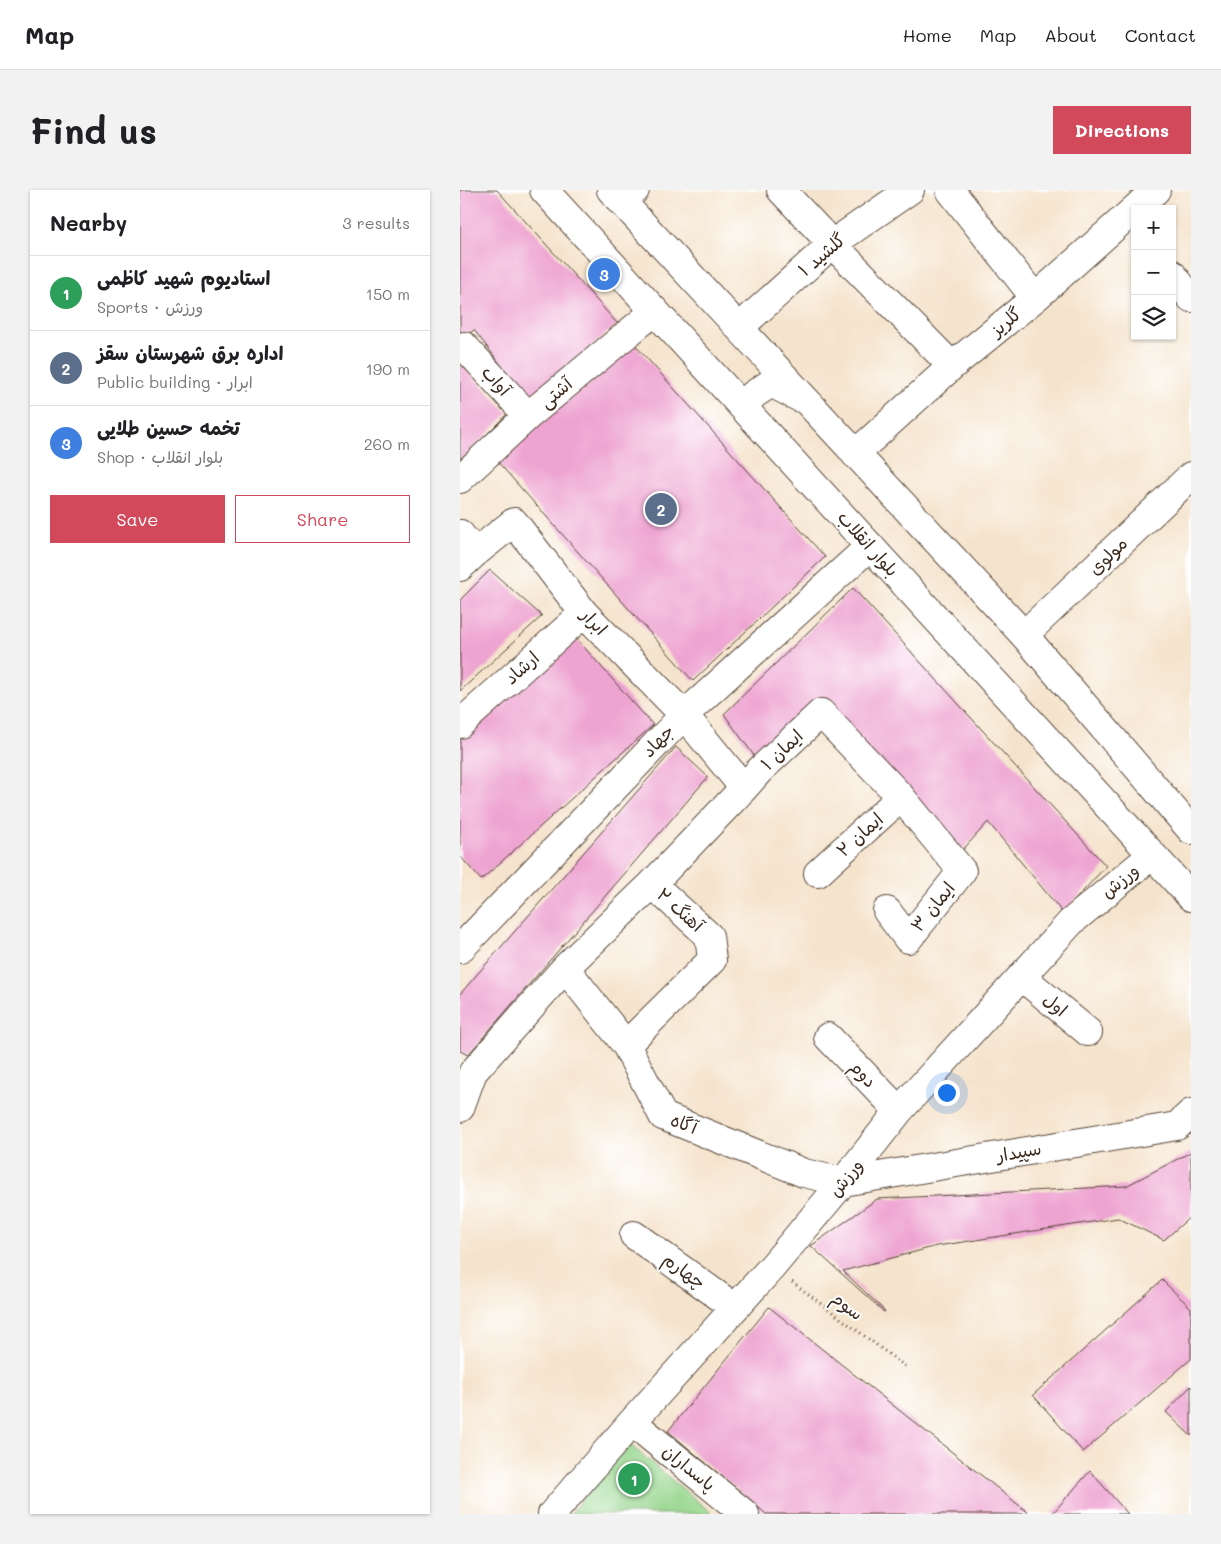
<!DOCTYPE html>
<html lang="en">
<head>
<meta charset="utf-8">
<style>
	:root { --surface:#fff; --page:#f2f2f2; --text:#202124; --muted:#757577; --line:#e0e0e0; --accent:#d1495b }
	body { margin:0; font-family:Mali,"Playpen Sans Arabic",sans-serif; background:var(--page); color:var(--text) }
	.controls { position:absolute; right:15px; top:15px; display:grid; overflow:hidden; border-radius:0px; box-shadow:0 1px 4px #0004 }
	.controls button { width:45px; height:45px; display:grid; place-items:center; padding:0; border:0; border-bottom:1px solid var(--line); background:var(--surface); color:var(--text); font:25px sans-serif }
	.you { position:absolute; left:486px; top:902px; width:18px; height:18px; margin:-12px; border:4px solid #fff; border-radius:50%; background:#1a73e8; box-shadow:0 0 0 8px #1a73e833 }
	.badge { display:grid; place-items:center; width:32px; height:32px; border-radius:50%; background:var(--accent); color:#fff; font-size:16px; font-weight:700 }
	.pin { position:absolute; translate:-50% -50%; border:2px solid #fff; box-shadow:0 1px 5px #0006 }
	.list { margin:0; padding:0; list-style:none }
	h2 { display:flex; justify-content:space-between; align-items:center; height:65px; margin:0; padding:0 20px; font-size:21px }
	h2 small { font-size:16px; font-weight:400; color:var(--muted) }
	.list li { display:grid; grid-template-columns:32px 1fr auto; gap:15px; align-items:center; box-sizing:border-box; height:75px; padding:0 20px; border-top:1px solid var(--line) }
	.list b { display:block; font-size:19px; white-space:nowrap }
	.list p { margin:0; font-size:16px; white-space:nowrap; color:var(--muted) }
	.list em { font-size:16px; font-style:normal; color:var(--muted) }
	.actions { display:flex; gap:10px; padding:15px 20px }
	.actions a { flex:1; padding:11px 0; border:1px solid var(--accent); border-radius:0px; text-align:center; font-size:18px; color:var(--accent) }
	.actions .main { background:var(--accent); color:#fff }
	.icon { flex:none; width:28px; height:28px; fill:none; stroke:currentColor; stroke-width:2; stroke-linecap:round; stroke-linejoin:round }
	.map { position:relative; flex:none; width:731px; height:1324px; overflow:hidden; border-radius:0px }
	header { display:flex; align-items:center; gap:30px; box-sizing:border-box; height:70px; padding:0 25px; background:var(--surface); border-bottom:1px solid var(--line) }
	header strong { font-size:24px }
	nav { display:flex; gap:28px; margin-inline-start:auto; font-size:18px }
	.intro { display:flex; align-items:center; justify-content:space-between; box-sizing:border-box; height:120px; padding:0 30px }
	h1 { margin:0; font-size:35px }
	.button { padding:12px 22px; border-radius:0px; background:var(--accent); color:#fff; font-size:18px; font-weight:700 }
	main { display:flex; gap:30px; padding:0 30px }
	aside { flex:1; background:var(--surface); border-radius:0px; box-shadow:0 1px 4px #0004 }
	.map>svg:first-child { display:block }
</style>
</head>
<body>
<header>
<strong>Map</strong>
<nav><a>Home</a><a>Map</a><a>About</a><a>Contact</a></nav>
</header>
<div class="intro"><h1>Find us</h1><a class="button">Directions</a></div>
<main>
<aside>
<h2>Nearby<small>3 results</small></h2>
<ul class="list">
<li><span class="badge" style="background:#2e9e5b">1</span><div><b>استادیوم شهید کاظمی</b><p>Sports · ورزش</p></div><em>150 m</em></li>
<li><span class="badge" style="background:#5c6f8a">2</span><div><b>اداره برق شهرستان سقز</b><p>Public building · ابرار</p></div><em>190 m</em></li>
<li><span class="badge" style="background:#3f7fe0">3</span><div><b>تخمه حسین طلایی</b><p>Shop · بلوار انقلاب</p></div><em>260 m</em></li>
</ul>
<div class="actions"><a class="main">Save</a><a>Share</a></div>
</aside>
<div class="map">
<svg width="731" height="1324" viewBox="0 0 731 1324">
	<rect width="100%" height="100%" fill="#fff"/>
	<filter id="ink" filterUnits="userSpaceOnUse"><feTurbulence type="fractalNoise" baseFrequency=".02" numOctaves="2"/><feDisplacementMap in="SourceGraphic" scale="10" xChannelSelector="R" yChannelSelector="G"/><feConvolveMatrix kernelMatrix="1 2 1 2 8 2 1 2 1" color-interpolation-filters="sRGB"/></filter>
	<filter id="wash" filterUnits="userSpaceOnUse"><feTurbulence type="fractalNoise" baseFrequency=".0096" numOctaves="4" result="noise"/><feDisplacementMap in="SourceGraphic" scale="20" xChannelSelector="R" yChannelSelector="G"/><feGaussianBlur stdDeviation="1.12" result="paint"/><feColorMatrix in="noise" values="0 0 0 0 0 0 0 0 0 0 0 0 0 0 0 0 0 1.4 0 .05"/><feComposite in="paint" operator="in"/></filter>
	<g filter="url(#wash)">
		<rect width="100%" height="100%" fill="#f5e4cd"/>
		<path fill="#94d58b" stroke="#688054" d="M168 1253 253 1324H110Z"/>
		<g id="blocks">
			<path fill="#eea4d1" d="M0 0H37L158 134 68 210 14 140 0 150Z
				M175 155 365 367 233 491 36 270Z
				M0 173 48 223 0 271Z
				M30 380 82 426 0 501V410Z
				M393 398 646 676 603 723 528 632 499 664 364 513 295 567 264 524Z
				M115 447 193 535 21 690 0 666V550Z
				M216 557 248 587 8 865 0 861V804Z
				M731 962V1026L704 1050 658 1028 477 1056 383 1081 425 1121 424 1122 351 1056 417 1009 666 996Z
				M702 1090 731 1118V1169L623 1262 573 1205Z
				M309 1117 570 1324H306L208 1241Z
				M731 1196V1246L706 1222Z
				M630 1281 668 1324H592Z"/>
		</g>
	</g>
	<g filter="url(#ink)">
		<use href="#blocks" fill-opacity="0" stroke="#574638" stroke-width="1"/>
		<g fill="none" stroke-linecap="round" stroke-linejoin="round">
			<g stroke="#574638" stroke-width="30">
				<path id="minor" d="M321 0 372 54 492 176
					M490 0 575 108
					M160 11 175 0
					M712 84 731 108
					M280 137 372 54 450 0
					M4 156 68 226
					M395 264 492 176 575 108 696 0
					M0 289 68 226 195 121
					M0 344 15 363
					M0 377 15 363 54 332 124 423 224 525 284 598
					M564 445 731 286
					M0 534 124 423
					M358 683 441 607
					M0 759 224 525 410 356
					M105 778 166 855 203 926 344 983 383 992 717 936 731 923
					M562 787 628 842
					M368 847 439 921
					M166 855 252 770 249 746 192 694
					M0 918 13 882 105 778 192 694 284 598 299 581 361 523 441 607 502 681 448 749 427 721
					M174 1045 274 1117
					M172 1232 285 1324
					M92 1324 172 1232 312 1077 383 992 439 921 611 732 692 665"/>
			</g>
			<g stroke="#574638" stroke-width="30">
				<path id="major" d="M84 0 731 707
					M151 0 564 445 731 640
					M284 218 293 205 311 193 340 208"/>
			</g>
			<path stroke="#574638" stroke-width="3" stroke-dasharray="1 4" stroke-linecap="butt" d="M332 1092 446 1177"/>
			<use href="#minor" stroke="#fff" stroke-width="28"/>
			<use href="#major" stroke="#fff" stroke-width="28"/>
		</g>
	</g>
	<g text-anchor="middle" stroke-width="4" stroke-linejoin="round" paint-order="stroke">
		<g font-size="18" fill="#3b2a1e" stroke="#fff">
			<text transform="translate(362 65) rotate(-40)" y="6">گلشید ۱</text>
			<text transform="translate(546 132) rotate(-40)" y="6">گلریز</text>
			<text transform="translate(36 191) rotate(48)" y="6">آواب</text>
			<text transform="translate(96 203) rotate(-40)" y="6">آشتی</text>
			<text transform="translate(408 354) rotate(48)" y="6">بلوار انقلاب</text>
			<text transform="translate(648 366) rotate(-44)" y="6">مولوی</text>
			<text transform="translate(134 432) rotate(47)" y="6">ابرار</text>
			<text transform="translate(62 478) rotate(-42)" y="6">ارشاد</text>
			<text transform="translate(198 551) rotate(-46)" y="6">جهاد</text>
			<text transform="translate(322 560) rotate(-43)" y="6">ایمان ۱</text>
			<text transform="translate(400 645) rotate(-42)" y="6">ایمان ۲</text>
			<text transform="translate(660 691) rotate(-39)" y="6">ورزش</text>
			<text transform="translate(473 717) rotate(-51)" y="6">ایمان ۳</text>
			<text transform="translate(220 720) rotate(42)" y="6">آهنگ ۲</text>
			<text transform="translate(595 815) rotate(40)" y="6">اول</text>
			<text transform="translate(403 884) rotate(46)" y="6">دوم</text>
			<text transform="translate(224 934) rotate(21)" y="6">آگاه</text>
			<text transform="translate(559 962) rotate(-10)" y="6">سپیدار</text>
			<text transform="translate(386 988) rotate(-51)" y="6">ورزش</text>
			<text transform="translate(224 1081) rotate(36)" y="6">چهارم</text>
			<text transform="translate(387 1116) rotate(37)" y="6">سوم</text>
			<text transform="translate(229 1278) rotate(39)" y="6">پاسداران</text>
		</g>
	</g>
</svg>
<div class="controls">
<button>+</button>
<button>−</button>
<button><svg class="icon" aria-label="layers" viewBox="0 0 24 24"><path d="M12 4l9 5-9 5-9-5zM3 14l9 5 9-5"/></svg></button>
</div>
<div class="you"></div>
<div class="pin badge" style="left:174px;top:1289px;background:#2e9e5b">1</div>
<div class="pin badge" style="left:201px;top:319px;background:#5c6f8a">2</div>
<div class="pin badge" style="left:144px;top:84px;background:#3f7fe0">3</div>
</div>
</main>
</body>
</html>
